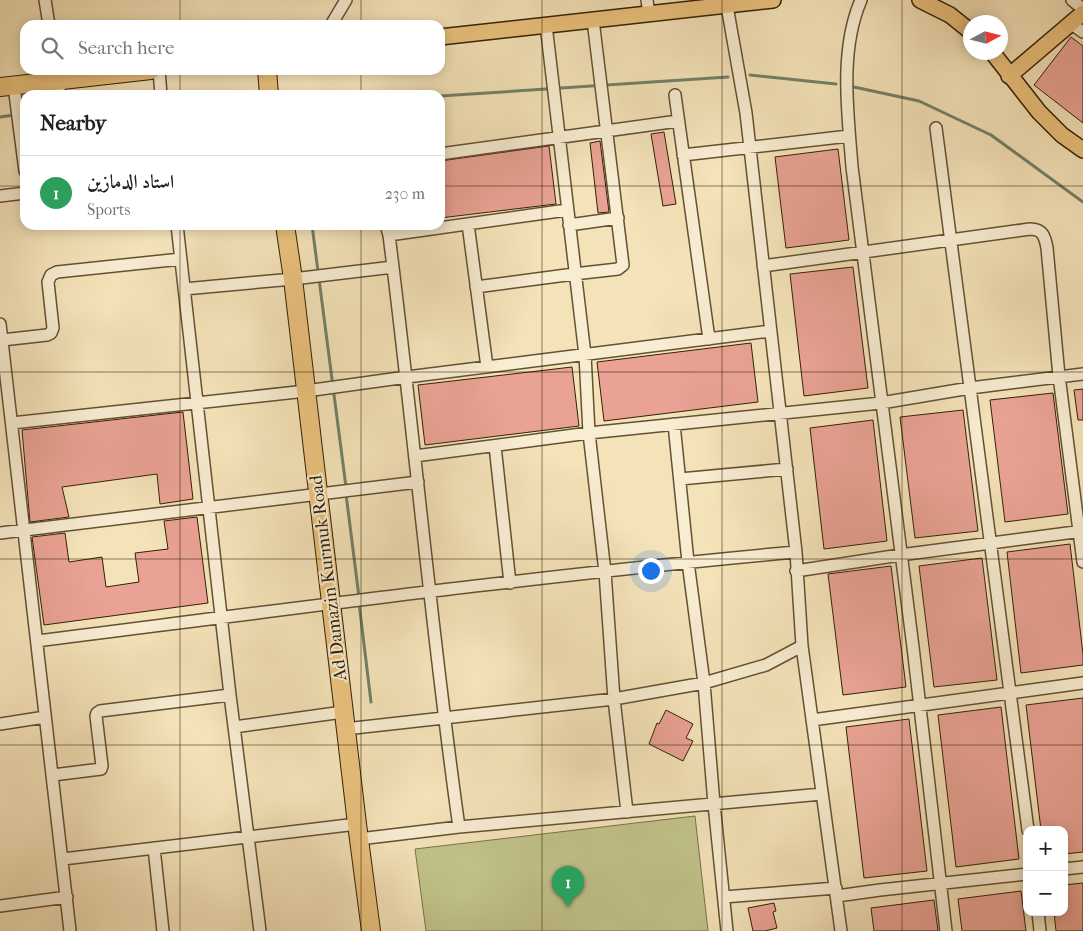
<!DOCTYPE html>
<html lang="en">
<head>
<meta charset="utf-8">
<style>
	:root { --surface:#fff; --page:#f6f6f6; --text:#222; --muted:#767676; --line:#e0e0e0; --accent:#0b8043 }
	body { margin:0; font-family:"IM FELL French Canon",Amiri,serif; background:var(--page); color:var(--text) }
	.controls { position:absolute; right:15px; bottom:15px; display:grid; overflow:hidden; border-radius:10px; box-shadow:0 2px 12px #0003 }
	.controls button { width:45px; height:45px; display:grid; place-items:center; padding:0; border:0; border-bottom:1px solid var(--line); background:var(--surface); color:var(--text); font:25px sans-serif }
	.compass { position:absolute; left:963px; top:15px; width:45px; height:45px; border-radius:50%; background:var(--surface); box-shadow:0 2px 12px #0003; rotate:83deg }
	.you { position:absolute; left:650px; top:570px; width:18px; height:18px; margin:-12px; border:4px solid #fff; border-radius:50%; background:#1a73e8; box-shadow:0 0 0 8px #1a73e833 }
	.badge { display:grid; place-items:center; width:32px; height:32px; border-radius:50%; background:var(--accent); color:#fff; font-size:16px; font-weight:700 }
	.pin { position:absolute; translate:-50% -41px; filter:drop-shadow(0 1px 2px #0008) }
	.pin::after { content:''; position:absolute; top:26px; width:18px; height:15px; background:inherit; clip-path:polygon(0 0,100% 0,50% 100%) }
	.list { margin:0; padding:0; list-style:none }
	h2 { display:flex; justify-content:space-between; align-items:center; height:65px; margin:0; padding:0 20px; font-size:21px }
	h2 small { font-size:16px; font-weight:400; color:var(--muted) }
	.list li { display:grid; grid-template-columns:32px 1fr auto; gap:15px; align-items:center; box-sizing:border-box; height:75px; padding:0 20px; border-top:1px solid var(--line) }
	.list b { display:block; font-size:19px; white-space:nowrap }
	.list p { margin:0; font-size:16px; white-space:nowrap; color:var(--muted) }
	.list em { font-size:16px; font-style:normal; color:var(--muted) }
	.icon { flex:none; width:28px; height:28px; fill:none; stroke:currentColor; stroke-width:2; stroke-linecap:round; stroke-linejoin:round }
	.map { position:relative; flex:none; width:1083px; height:931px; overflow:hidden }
	.search { position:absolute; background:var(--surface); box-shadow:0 2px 12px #0003; left:20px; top:20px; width:425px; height:55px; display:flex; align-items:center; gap:12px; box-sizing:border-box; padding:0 18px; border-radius:15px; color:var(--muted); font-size:19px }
	.panel { position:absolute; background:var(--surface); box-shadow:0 2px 12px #0003; left:20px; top:90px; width:425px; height:140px; border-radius:15px }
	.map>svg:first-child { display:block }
</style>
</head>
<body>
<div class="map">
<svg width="1083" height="931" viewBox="0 0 1083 931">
	<rect width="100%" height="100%" fill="#f4e2b8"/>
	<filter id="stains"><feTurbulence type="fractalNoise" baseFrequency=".004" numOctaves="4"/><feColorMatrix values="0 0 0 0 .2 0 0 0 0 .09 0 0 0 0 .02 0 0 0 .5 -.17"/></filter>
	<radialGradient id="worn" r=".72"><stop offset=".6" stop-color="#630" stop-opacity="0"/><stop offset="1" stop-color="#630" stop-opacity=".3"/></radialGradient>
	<path fill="#c1c28b" stroke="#7a724a" d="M695 816 708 931H426L415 849Z"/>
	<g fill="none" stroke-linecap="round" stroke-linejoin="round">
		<path stroke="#728069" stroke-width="3" d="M750 75 836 84
			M854 87 919 101 991 135 1083 202
			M196 95 238 93 239 95
			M440 96 728 77
			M0 117 14 115
			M312 225 346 487
			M346 494 359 597
			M359 603 371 702"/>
	</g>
	<path fill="#eaa294" stroke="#322108" d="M1071 37 1083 46V123L1034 85Z
		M664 132 676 204 663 206 651 134Z
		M600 141 609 212 598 213 590 143Z
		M549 146 556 204 440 218V161Z
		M838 149 849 240 786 248 775 157Z
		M853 267 868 388 804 396 790 274Z
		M751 343 758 402 604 421 597 362Z
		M572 367 579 426 425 445 418 385Z
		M1083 389V420H1078L1074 390Z
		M1053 393 1068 514 1005 522 990 400Z
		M963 410 978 531 915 538 900 417Z
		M183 412 193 499 160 504 157 474 62 487 69 517 30 522 22 430Z
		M873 420 887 541 824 549 810 428Z
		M197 517 208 603 44 625 32 537 65 533 69 562 102 557 106 587 139 582 135 553 168 549 164 521Z
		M1070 544 1083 654V665L1021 673 1007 552Z
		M982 558 997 680 934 687 919 566Z
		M891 566 906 687 843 695 828 574Z
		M1083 698V852L1064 854V830H1041L1026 705Z
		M1001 707 1019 859 956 867 938 715Z
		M666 710 693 724 686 738 693 741 683 761 649 744 657 723 659 724Z
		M909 719 927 871 864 878 846 727Z
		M1083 883V931H1056L1054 912H1064V885Z
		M1021 891 1026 931H962L958 899Z
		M934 900 938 931H874L871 908Z
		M774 903 776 911 773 912 777 928 765 931H753L748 908Z"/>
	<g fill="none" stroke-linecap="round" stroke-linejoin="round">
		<g stroke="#625134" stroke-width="14">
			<path id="minor" d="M45 0 49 25
				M647 0 649 14
				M861 0C839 51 848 113 852 167L913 647 946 931
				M1072 0 1083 9
				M727 6 746 113 796 552 802 646 841 931
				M1070 23 1083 32
				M331 25 346 0
				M546 25 585 355 589 433 605 572 614 699 627 812
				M56 70 60 95
				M159 70 161 95
				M14 86 25 171
				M675 95 709 339
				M936 128 1028 830
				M440 154 678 121
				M683 155 849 136
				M0 196 25 193
				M468 224 487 367
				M177 225 230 695 260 931
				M386 225 389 235C414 432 431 630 459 827
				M569 225 618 218
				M389 235 567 210
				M763 266 1030 229C1043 229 1045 237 1047 248L1059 376 1083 562
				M476 287 574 274 618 269 623 265 593 20
				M184 289 293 279 393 267
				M0 324 70 931
				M2 340 47 335 51 333 53 328 48 282 51 275 57 272 181 259
				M12 423 306 391 407 377 770 331
				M674 424 688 562 704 683 714 804 727 931
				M495 446 510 583
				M415 456 589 433 881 403 970 388 1083 374
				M680 479 787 469
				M0 533 418 482
				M796 571 900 555 1083 531
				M37 641C290 609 542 575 796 552
				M812 720 1083 683
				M0 724 45 717
				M234 727 343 712
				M345 729 614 699 704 683 766 665 802 646
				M53 775 101 769 102 766 96 716 97 713 100 711 230 695
				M359 839 459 827 822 794
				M154 848 163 931
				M63 859 357 824
				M1064 869 1083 867
				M837 896 880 890 1027 874
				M724 897 836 888
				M0 906 67 897
				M1038 912 1040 931"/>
		</g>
		<g stroke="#322108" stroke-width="18">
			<path id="major" d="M920 0 950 15 970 31
				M440 37 773 0
				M992 52 1039 112 1062 135 1083 150
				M1009 76 1083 13"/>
		</g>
		<g stroke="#322108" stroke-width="20">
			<path id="highway" d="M267 70 269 95
				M0 87 151 70
				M285 225 293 279 357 824 371 931"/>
		</g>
		<use href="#minor" stroke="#f8ecd1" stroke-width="11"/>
		<use href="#major" stroke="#eac17c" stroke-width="15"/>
		<use href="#highway" stroke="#eac17c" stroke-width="18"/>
	</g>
	<path fill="none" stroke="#322108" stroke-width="1" stroke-opacity="0.55" d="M180 0V25M361 0V25M542 0V931M722 0V931M902 0V931M180 70V95M361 70V95M0 186H25M440 186H1083M180 225V931M361 225V931M0 372H1083M0 559H1083M0 745H1083"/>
	<g text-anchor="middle" stroke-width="4" stroke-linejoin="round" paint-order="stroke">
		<g font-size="18" fill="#322108" stroke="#f8ecd1">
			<text transform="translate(328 578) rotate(-97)" y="6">Ad Damazin Kurmuk Road</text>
		</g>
	</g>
	<rect width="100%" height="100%" filter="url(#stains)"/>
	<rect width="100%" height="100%" fill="url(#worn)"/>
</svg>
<div class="controls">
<button>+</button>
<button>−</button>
</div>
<svg class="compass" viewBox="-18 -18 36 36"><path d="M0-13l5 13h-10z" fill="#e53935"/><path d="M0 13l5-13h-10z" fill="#767676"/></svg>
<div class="you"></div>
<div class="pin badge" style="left:568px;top:907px;background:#2e9e5b">1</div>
<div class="search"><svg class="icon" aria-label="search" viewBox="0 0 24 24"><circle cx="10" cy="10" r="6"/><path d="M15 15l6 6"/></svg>Search here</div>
<section class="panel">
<h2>Nearby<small></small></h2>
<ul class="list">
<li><span class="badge" style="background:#2e9e5b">1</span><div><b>استاد الدمازين</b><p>Sports</p></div><em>230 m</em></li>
</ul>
</section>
</div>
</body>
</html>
